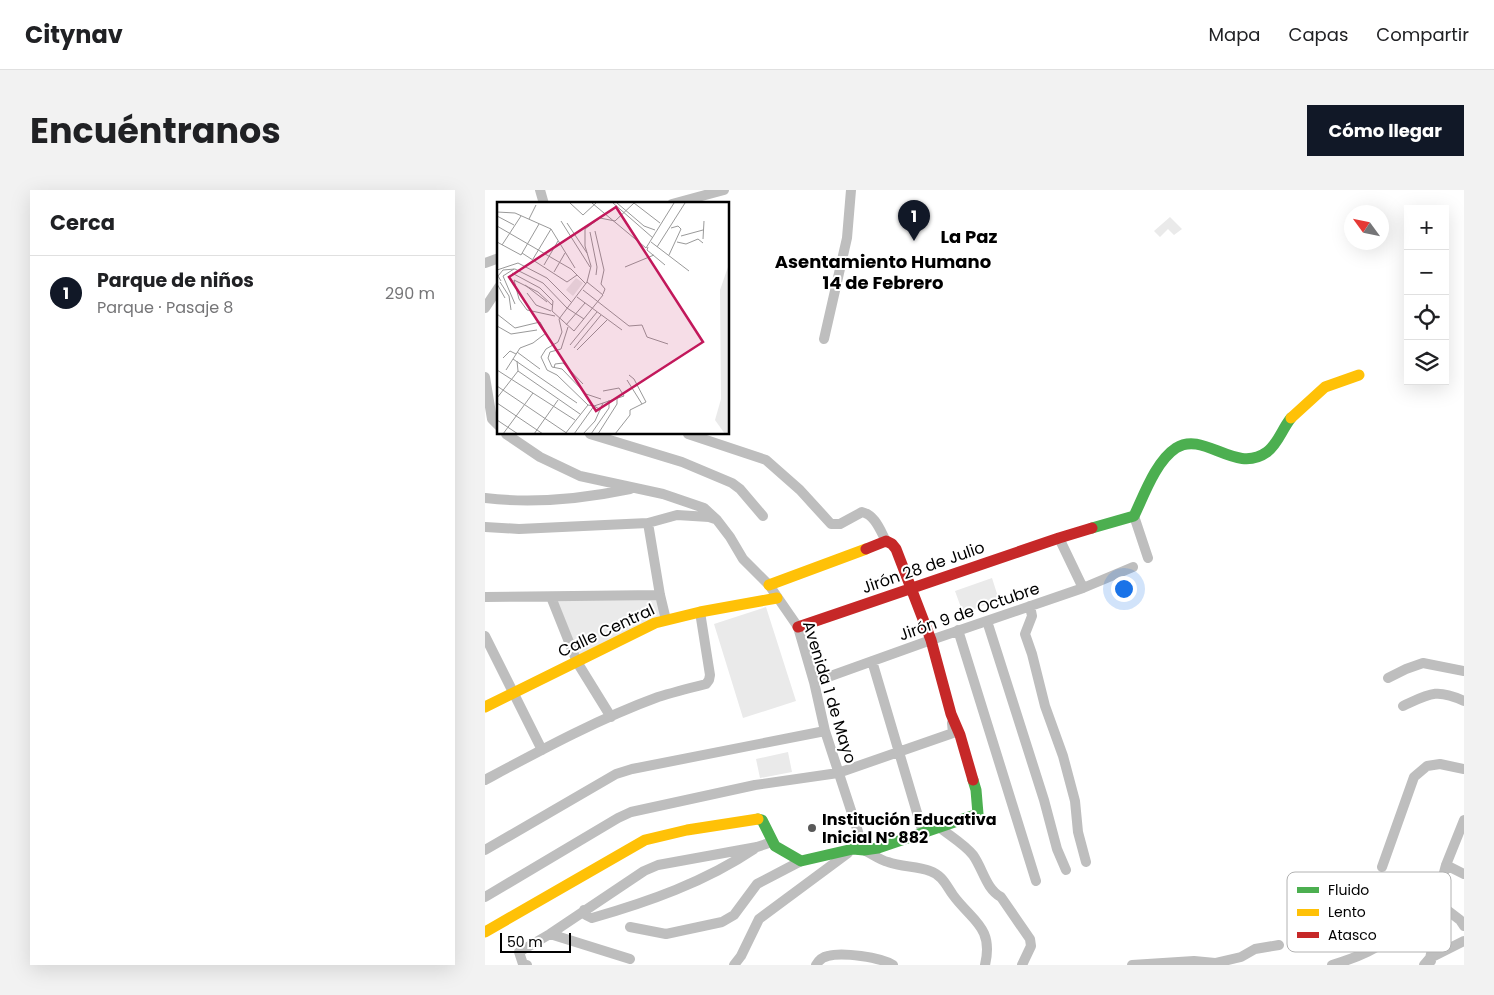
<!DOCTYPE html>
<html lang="es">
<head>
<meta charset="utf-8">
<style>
	:root { --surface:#fff; --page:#f2f2f2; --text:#202124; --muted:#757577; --line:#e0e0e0; --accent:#111827 }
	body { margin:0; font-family:Poppins,sans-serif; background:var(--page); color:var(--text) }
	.controls { position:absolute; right:15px; top:15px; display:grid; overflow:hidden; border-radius:0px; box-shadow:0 5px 20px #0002 }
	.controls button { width:45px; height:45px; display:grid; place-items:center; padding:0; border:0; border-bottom:1px solid var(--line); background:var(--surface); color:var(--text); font:25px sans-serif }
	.compass { position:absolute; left:859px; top:15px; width:45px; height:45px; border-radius:50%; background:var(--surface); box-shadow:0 5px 20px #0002; rotate:303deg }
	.scale { position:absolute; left:15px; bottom:12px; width:71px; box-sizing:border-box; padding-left:5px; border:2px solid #000; border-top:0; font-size:14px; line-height:18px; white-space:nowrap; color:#000; -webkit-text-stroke:4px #fff; paint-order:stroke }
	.you { position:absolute; left:638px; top:398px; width:18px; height:18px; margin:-12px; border:4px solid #fff; border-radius:50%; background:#1a73e8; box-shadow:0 0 0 8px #1a73e833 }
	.badge { display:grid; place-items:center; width:32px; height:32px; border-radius:50%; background:var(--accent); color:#fff; font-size:16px; font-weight:700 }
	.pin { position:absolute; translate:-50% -41px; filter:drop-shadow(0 1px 2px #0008) }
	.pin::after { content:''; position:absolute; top:26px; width:18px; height:15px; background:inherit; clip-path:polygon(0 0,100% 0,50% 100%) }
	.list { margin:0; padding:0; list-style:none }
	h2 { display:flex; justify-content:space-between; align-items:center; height:65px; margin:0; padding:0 20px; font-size:21px }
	h2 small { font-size:16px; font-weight:400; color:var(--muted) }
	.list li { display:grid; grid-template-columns:32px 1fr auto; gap:15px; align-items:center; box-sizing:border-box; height:75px; padding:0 20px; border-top:1px solid var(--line) }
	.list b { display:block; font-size:19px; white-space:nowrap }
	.list p { margin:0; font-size:16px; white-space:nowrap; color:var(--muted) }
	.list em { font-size:16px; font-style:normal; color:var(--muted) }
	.icon { flex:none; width:28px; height:28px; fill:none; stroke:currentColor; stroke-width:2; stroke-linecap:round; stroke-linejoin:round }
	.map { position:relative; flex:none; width:979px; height:775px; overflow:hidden; border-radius:0px }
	header { display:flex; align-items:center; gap:30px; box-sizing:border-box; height:70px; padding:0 25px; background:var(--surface); border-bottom:1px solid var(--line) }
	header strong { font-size:24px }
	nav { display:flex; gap:28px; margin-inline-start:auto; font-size:18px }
	.intro { display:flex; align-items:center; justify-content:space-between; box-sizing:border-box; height:120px; padding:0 30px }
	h1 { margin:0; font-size:35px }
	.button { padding:12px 22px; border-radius:0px; background:var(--accent); color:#fff; font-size:18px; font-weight:700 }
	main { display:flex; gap:30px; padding:0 30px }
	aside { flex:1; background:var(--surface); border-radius:0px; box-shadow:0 5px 20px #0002 }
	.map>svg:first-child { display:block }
</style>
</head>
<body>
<header>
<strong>Citynav</strong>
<nav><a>Mapa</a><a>Capas</a><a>Compartir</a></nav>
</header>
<div class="intro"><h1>Encuéntranos</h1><a class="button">Cómo llegar</a></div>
<main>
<aside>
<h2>Cerca<small></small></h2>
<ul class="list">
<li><span class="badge">1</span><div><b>Parque de niños</b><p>Parque · Pasaje 8</p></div><em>290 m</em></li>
</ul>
</aside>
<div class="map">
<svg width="979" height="775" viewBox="0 0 979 775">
	<rect width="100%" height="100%" fill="#fff"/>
	<path fill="#eaeaea" d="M685 27 697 39 689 45 683 39 675 47 669 41Z
		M507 388 514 410 478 423 470 401Z
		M172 409 176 427 94 465 71 410Z
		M281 417 311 511 258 528 229 434Z
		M303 562 307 582 275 588 271 569Z"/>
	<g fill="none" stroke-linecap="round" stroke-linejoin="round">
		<path stroke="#bebebe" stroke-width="10" d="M55 0 59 14
			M187 14 239 0
			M0 73 14 68
			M0 118 14 97
			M339 149 362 48 366 0
			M0 187 7 229 14 236
			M21 244 55 267 95 286 178 304 219 318 232 330 245 347 258 369 284 395 313 437 329 492 340 541 379 660C387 664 395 670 403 672 417 677 432 676 445 681 457 685 461 695 468 705 487 731 509 737 500 775
			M105 244 197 272 247 293 255 299 278 326
			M203 244 281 270 315 300 346 334H355L377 322C390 325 395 340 401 351
			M0 308C49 314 97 309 145 299
			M649 326 663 368
			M163 333 175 405 181 430
			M0 337 34 339 163 333 192 325 224 327 230 329
			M574 348 598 398
			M0 407 175 405
			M66 407 92 472 126 527
			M545 416 547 426 540 444 547 464 560 516 578 566 590 611 593 642 601 672
			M502 431 559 610 572 659 581 680
			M473 440 551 691
			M0 446 57 560
			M387 471 438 643
			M903 488 921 479 938 473 979 481
			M329 492 446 450 598 398 648 377
			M918 516C944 504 951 498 979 511
			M0 590C56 560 113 529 173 507 189 502 205 498 221 494L224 490 225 485 215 422
			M454 637C465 646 479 654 488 665 498 679 501 699 516 707L545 749 546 756 537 775
			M0 660 131 584 147 579 340 541
			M961 675 979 684
			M897 677 929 587 942 576 955 574 979 579
			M0 707 133 628 146 622 270 595 353 583 468 543 467 533
			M958 717 975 730 979 736
			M99 720 101 725 107 728C163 712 220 692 269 659
			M145 737 181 744 237 732 249 725 272 694 316 671
			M65 744 145 769
			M946 771 945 768 979 751
			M42 775 38 774 34 762 65 744 159 681 173 675 272 657 287 652
			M249 775 256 766 274 729 363 663
			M331 775C334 770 337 767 343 766 357 762 395 767 408 775
			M647 775 709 771 730 773 756 767 770 759 794 755
			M847 775C868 769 899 757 914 740 922 732 928 721 934 711
			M939 775 945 768 958 717 953 705 961 675 979 630"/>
		<path stroke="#4caf50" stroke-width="11" d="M607 338 649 326C659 305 671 271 691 258 719 240 750 285 782 262 793 254 797 239 806 228
			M273 629 277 630 290 656 316 671 368 659 379 660 393 658 493 624 491 600 488 590"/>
		<path stroke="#ffc107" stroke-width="11" d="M806 228 840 197 874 185
			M284 395 381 359
			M0 517 170 433 215 422 292 408
			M0 742 160 650 202 640 273 629"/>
		<path stroke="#c62828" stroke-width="11" d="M381 359 401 351 407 354 411 359 446 450 466 524 475 545 488 590
			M313 437 574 348 607 338"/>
	</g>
	<circle fill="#595959" stroke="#fff" stroke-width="2" cx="327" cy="638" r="5"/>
	<g text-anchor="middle" stroke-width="4" stroke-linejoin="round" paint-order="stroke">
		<g font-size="16" fill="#000" stroke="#fff">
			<text transform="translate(438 377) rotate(-19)" y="6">Jirón 28 de Julio</text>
			<text transform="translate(484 421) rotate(-19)" y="6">Jirón 9 de Octubre</text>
			<text transform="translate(121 440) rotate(-25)" y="6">Calle Central</text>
			<text transform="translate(345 502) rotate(73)" y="6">Avenida 1 de Mayo</text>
		</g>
		<g font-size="16" font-weight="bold" fill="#000" stroke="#fff" text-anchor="start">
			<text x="337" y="635">Institución Educativa<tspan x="337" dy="18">Inicial Nº 882</tspan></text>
		</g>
		<g font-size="18" font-weight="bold" fill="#000" stroke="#fff">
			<text x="484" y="53">La Paz</text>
			<text x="398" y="78">Asentamiento Humano<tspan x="398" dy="21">14 de Febrero</tspan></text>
		</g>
	</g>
	<g transform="translate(12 12)">
		<rect width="232" height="232" fill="#fff"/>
		<path d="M232 62 233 232H228L218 218 224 197 223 88ZM79 76 86 81 76 94 69 88Z" fill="#eaeaea"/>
		<path fill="none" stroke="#999" stroke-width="1" d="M73 1 86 13 99 1M95 1 149 46 177 1M116 1 156 36M120 1 147 24 158 28M137 1 163 21M0 10 18 11 54 27 78 66M0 14 17 23M32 17 39 3M64 19 93 65M70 21 90 51M0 24 74 67 89 82M98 29 107 68 104 82 108 87 106 92M93 30 100 65 99 73M184 34 206 28M206 37 207 19M0 40 24 53 42 22M154 40 192 69M180 40 189 42 201 37 206 41M5 43 24 14M151 45 150 48 168 63M160 45 188 1M25 51 70 80 80 73M172 53 184 27 181 24 174 26M36 57 54 27M47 63 61 39M128 65 157 53M17 67 6 74 18 102M0 68 21 61 50 76 75 101M57 70 68 51M15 71 43 86 56 99 55 109 77 129 106 93 90 80M17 78 22 97 30 108 58 114M17 78 41 90 55 103M4 79 1 74 6 68 18 67 46 81 70 106 87 117M3 80 12 94 14 108M0 82 8 96M28 83 50 100M86 88 132 124 145 123 150 135 171 142M30 91 39 103 54 109M80 95 125 128M0 112 18 126 43 120 49 131 36 141 23 146 9 168M69 123 88 101M0 124 14 132 40 128M71 125 64 147 53 150 51 156 55 165 65 167 89 192 104 197M73 143 100 110M77 146 104 113M80 148 110 118M20 150 43 167M6 156 13 149 19 152M16 157 80 201M57 166 58 162 66 161 86 182M0 168 78 218M21 169 83 212M132 173 137 177 149 200 145 202M0 184 71 232M0 196 21 169 20 159M0 201 46 232M91 203 60 173 50 168 44 155 49 147 61 140 65 130 62 117 90 80 94 64 88 44V27L103 16 118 19 137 1M0 218 21 232M6 232 36 191M37 232 61 198M68 232 91 203 97 204 127 194 122 186 106 189M77 232 97 204 104 208M86 232 98 219 106 201M94 232 112 206V198M101 232 120 202V196M118 232 133 213V208L145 202 130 178"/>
		<path fill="#c2185b" fill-opacity="0.15" stroke="#c2185b" stroke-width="2.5" d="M119 5 206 140 99 209 12 75Z"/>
		<rect width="232" height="232" fill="none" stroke="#000" stroke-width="2.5"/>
	</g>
	<rect x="802" y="682" width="164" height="80" rx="8" fill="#fff" stroke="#b2b2b2" stroke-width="1"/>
	<rect x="812" y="697" width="22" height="6" fill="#4caf50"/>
	<rect x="812" y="719" width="22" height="7" fill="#ffc107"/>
	<rect x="812" y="742" width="22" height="6" fill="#c62828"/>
	<g font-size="14" fill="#000">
		<text x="843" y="705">Fluido</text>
		<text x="843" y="727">Lento</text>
		<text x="843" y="750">Atasco</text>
	</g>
</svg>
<div class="controls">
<button>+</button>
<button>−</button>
<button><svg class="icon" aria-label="locate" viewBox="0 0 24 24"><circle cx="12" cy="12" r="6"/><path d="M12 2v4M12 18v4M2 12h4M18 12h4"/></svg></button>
<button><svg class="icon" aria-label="layers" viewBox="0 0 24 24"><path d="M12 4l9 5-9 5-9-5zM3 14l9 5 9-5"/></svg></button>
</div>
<svg class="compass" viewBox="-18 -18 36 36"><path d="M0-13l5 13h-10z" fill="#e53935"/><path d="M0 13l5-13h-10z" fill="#757577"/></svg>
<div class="scale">50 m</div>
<div class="you"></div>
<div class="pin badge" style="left:429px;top:51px">1</div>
</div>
</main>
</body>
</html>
